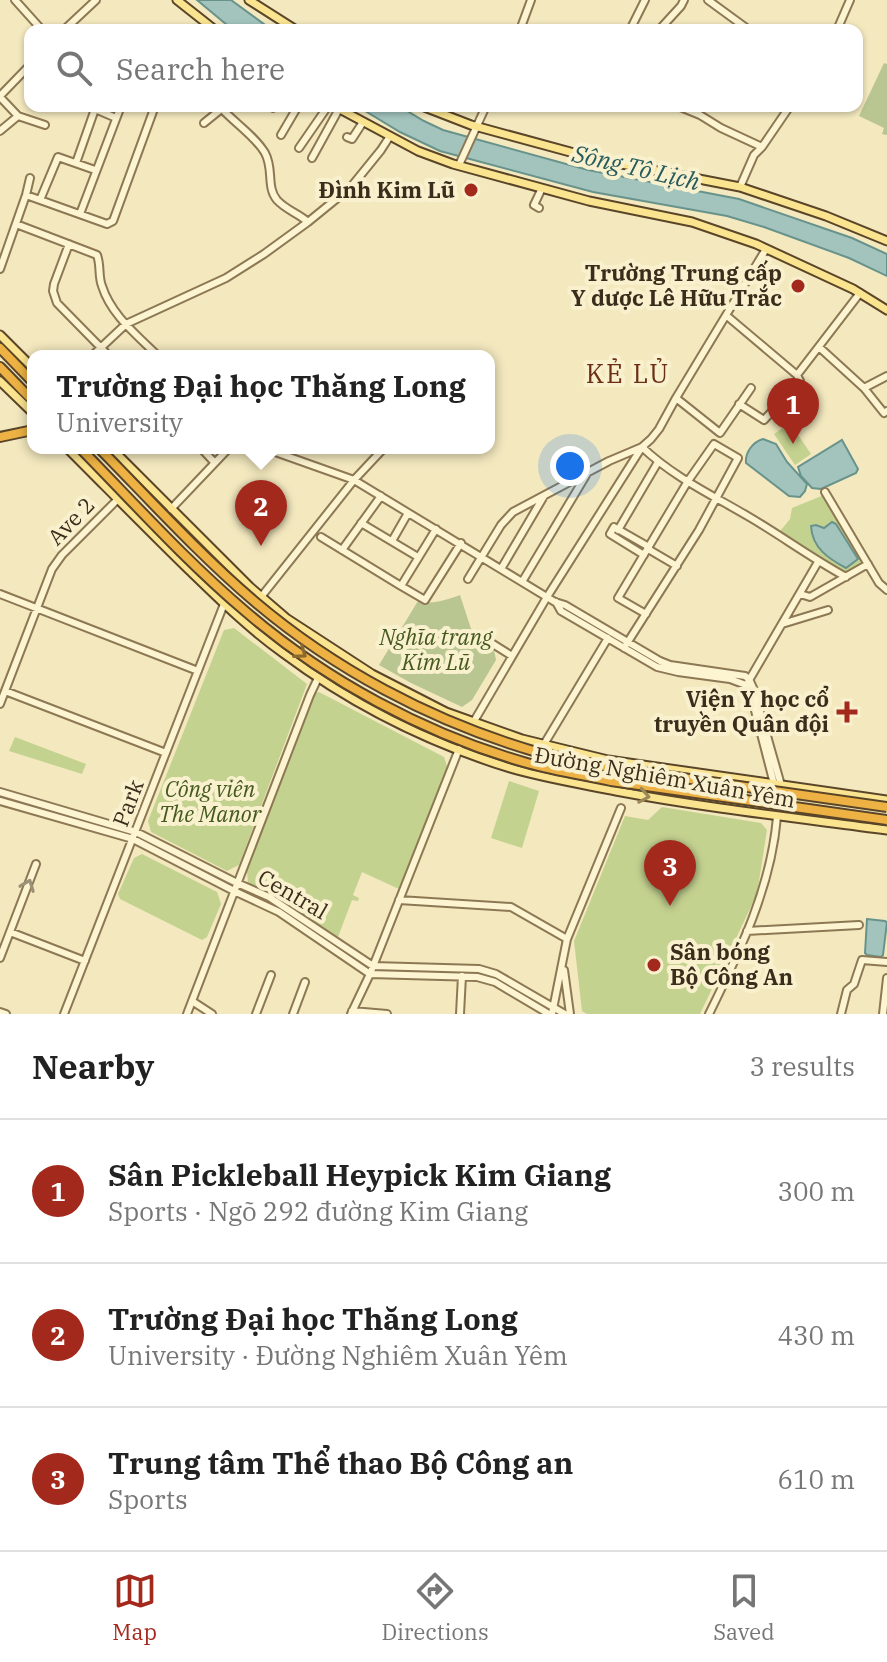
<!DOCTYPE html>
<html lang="en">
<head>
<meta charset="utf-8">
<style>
	:root { --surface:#fff; --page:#f2f2f2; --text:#222; --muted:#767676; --line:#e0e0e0; --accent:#a3291d }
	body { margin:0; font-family:"IBM Plex Serif",serif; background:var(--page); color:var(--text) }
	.you { position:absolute; left:570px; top:466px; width:28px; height:28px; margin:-20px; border:6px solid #fff; border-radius:50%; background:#1a73e8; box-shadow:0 0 0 12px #1a73e833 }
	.badge { display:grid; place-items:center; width:52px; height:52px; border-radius:50%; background:var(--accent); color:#fff; font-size:26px; font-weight:700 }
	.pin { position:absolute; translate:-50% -66px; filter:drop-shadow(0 2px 4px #0008) }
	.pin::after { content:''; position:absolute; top:42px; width:28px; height:24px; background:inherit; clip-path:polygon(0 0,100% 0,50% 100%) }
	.popup { position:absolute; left:27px; top:350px; width:468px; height:104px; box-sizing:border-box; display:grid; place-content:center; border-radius:16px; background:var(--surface); filter:drop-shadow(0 2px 6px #0005); font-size:26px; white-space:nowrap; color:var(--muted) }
	.popup b { font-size:30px; color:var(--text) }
	.popup::after { content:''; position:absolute; left:50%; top:100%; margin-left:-16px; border:16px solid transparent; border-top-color:var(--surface) }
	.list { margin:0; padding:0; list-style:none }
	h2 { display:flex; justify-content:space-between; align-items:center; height:104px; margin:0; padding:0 32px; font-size:34px }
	h2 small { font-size:26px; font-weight:400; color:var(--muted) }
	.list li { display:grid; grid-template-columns:52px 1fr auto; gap:24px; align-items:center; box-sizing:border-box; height:144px; padding:0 32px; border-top:2px solid var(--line) }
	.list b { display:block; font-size:30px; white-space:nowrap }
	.list p { margin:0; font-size:26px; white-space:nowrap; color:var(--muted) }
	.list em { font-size:26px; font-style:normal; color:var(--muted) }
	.icon { flex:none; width:44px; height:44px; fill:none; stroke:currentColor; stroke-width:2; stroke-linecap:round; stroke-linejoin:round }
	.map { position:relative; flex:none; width:887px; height:1014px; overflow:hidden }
	.search { position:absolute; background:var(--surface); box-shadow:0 2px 6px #0004; left:24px; right:24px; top:24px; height:88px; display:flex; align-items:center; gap:20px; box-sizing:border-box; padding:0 28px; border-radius:16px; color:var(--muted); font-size:30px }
	.sheet { height:536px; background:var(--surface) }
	nav { display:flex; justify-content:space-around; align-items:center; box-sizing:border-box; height:112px; border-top:2px solid var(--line); background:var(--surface); font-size:22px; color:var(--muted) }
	nav a { display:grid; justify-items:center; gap:4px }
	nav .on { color:var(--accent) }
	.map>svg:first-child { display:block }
</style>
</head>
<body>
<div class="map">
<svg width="887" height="1014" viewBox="0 0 887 1014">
	<rect width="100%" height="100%" fill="#f3e8be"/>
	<path fill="#c4d290" d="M790 423 811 454 795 465 774 434Z
		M824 495 864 562 845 574 781 536V530L790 519 792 508Z
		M234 628 307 684 239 865 227 871 151 832 148 821 224 630Z
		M319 692 444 757 448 769 399 889 362 872 353 895 359 898 358 901 352 900 338 937 270 893 248 884 247 871 314 694Z
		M15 737 86 764 82 774 9 751Z
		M509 781 539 791 522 848 491 838Z
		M662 807 761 823 767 830 757 894 700 1014H587L582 1011 574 941 625 816 648 820Z
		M142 854 217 892 221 904 207 937 202 940 120 899 118 894 134 858Z"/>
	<path fill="#bac691" d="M884 63 887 64V135L882 134 884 128 859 116Z
		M460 595 474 638 494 650 496 660 472 700 462 707 411 683 379 665 418 601C433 605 446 600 460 595Z"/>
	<path fill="#a2c4bd" stroke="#68938c" stroke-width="2" d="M197 0H231L272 30H233Z
		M357 106H399L424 121 443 130 588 170 739 199 852 238 887 254V276L849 258 764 227 727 216 593 192 440 151 400 132Z
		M763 439 776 444 787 462 807 484 805 491 800 497 789 496 746 463C745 452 753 442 763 439Z
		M842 440 858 469 856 473 821 489 812 488 801 476 798 467Z
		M832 522 836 524 858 559 846 568C829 559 812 548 811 526L816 525 824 528Z
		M867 919 885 921 887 922 883 955 881 957 867 955 865 953Z"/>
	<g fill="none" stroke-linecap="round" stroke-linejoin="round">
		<g stroke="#8d7854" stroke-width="10">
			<path id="minor" d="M15 0 42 30
				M708 0 749 30
				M64 30 96 0
				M520 30 531 0
				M630 30 645 0
				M659 30 681 6 684 0
				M837 30 850 0
				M0 96 30 65
				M0 97 18 116 45 125
				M88 106 116 118
				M678 106 700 115 721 128 762 147
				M273 108 275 106
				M222 109C235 123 256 137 265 153 274 169 266 187 277 200 286 210 298 213 308 222
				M204 123 225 106
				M0 131 18 116
				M281 135 298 106
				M347 137 352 139 363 122
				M299 148 328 106
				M312 158 339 109
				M76 163 95 109
				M459 165 486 106
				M740 187 754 155 762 147 790 106
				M26 195 107 224 113 221 155 106
				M40 200 58 157 95 170
				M539 208 534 205 542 188
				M80 214 121 106
				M16 224 97 255C101 266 98 276 102 286 111 315 137 335 158 356
				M69 244 54 284 53 291 57 303 109 356
				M0 269 26 195 30 178
				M727 316 797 375
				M819 347 864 388 884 413 887 411
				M92 356 126 324 226 278 264 254 308 222 351 187 381 150 390 136
				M864 388 887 376
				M676 398 720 433 751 388
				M739 404 764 420 800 381 797 375 860 293
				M642 447C673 477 714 496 751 518 783 537 813 559 846 577
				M201 448 214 462
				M264 448 354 480 555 602 565 605 660 661 670 665 745 676 749 679 754 690 781 785
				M825 492 879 583 887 590
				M171 509 229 448
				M361 523 418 557
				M618 530 658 462
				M321 537 401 586 436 529
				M392 541 408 513
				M648 549 677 566
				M342 550 381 496
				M644 555 610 534 614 527 649 547
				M501 569 544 496
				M468 579 501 525 513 512 609 461 642 447 651 439 659 429 676 398 766 249
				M522 582 588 472
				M401 586 425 600 461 543
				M0 594 198 671
				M800 594 810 597 868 564
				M261 597 354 480 384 448
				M556 602 561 611 657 667 678 672 730 679 746 685 751 695 774 784
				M782 624 828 610
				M477 634 512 656
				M624 648 699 530 738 458 714 444 688 481 618 598 646 614
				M748 682 818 562
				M5 691 166 753
				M0 704 52 569 62 555 118 499
				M473 723 547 597 642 447
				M543 746 608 638
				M0 792 136 832 237 883 269 897 373 966 479 969 496 974 565 1014
				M0 801 133 839 234 891 279 912 370 974 477 977 495 982 549 1014
				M399 900 511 907 567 939
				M747 931 859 925
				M10 932 85 961
				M0 958 36 864
				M564 970 570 1014
				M192 1001 212 1014
				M352 1011 387 1014
				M0 1012 6 1014
				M64 1014 224 604
				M187 1014 310 695 318 678
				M256 1014 271 975
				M293 1014 305 982
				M351 1014 370 974 459 749
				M460 1014 462 976
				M552 1014 567 939 621 808
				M709 1014C740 951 771 888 777 817
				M841 1014 847 990 854 984 862 960 887 962
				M883 1014 887 978"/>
		</g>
		<g stroke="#5a4529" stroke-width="11">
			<path id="major" d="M177 0 215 30
				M249 0 296 30
				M334 106 418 151 453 164 589 201 692 222 756 244 853 289 887 310
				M422 106 471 125 596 159 740 187 826 216 887 241
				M0 335 33 368
				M0 381 33 413
				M67 448C107 488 147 529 187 568 218 598 248 628 283 653 350 703 429 743 510 768 544 778 581 784 616 791 706 808 797 818 887 830
				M111 448 250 587 286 618 372 674 446 712 522 739 608 760 887 800"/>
		</g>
		<g stroke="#5a4529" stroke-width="12">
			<path id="highway" d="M0 348 33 382
				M0 367 33 401
				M0 437 33 430"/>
		</g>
		<use href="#minor" stroke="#fdf4d2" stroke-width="6"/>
		<use href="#major" stroke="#fbe490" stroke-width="7"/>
		<use href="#highway" stroke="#edb243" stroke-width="8"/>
		<g stroke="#5a4529" stroke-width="12" stroke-linecap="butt">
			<path id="highway-bridge" d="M80 448C134 503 186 561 245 611 325 680 425 734 527 763 555 771 583 775 611 781L887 820
				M99 448C150 500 199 554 254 601 334 669 430 720 530 750 557 758 586 762 613 768L887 807"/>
		</g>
		<use href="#highway-bridge" stroke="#edb243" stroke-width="8"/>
	</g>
	<defs><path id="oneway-chevron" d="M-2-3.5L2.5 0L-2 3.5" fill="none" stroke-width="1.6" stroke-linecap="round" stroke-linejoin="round" transform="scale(2)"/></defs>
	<use stroke="#8b692d" href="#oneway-chevron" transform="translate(301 653) rotate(35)"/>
	<use stroke="#9b8856" href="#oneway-chevron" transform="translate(644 796) rotate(10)"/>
	<use stroke="#9c9076" href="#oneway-chevron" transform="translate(28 885) rotate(-69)"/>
	<g fill="#a3291d" stroke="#f9f1ce" stroke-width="3">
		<circle cx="471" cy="190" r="8"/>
		<circle cx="798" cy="286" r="8"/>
		<path d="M843 700h8v8h8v8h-8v8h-8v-8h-8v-8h8z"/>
		<circle cx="654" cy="965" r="8"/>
	</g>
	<g text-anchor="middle" stroke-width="8" stroke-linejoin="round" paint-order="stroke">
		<g font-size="22" font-weight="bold" fill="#3b2d1b" stroke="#f9f1ce" text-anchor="end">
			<text x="455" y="198">Đình Kim Lũ</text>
			<text x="782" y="281">Trường Trung cấp<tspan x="782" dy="25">Y dược Lê Hữu Trắc</tspan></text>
			<text x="829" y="707">Viện Y học cổ<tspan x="829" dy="25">truyền Quân đội</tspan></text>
			<text x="670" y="960" text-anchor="start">Sân bóng<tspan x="670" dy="25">Bộ Công An</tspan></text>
		</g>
		<g font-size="22" fill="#3b2d1b" stroke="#f9f1ce">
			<text transform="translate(71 521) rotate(-46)" y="8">Ave 2</text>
			<text transform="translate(665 777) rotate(10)" y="8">Đường Nghiêm Xuân Yêm</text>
			<text transform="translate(128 803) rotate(-69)" y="8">Park</text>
			<text transform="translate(293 894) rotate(30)" y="8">Central</text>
		</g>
		<g font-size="22" font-style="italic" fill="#45591f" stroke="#f9f1ce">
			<text x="436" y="645">Nghĩa trang<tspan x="436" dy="25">Kim Lũ</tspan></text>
			<text x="210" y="797">Công viên<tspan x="210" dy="25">The Manor</tspan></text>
		</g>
		<g font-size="24" font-style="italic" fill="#285b5c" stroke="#f9f1ce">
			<text transform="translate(636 168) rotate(13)" y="8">Sông Tô Lịch</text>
		</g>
		<g font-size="26" letter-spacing="2" fill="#6c2f15" stroke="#f9f1ce">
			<text x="628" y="383">KẺ LỦ</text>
		</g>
	</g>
</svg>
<div class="you"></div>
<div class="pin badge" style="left:793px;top:444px">1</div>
<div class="pin badge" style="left:261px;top:546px">2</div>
<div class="popup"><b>Trường Đại học Thăng Long</b>University</div>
<div class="pin badge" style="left:670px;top:906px">3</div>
<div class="search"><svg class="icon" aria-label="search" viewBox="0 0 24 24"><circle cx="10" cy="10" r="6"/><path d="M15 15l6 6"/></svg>Search here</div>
</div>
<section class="sheet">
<h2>Nearby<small>3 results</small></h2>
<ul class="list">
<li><span class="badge">1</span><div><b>Sân Pickleball Heypick Kim Giang</b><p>Sports · Ngõ 292 đường Kim Giang</p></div><em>300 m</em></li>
<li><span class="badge">2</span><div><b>Trường Đại học Thăng Long</b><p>University · Đường Nghiêm Xuân Yêm</p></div><em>430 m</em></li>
<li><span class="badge">3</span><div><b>Trung tâm Thể thao Bộ Công an</b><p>Sports</p></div><em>610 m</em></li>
</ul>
</section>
<nav>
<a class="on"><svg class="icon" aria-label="map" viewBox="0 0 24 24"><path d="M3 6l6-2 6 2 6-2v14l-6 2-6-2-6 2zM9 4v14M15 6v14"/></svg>Map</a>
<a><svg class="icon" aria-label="directions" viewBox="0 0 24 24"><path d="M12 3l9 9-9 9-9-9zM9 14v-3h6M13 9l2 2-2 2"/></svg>Directions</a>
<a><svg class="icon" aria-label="saved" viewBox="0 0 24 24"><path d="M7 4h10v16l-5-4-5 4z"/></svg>Saved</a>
</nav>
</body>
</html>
